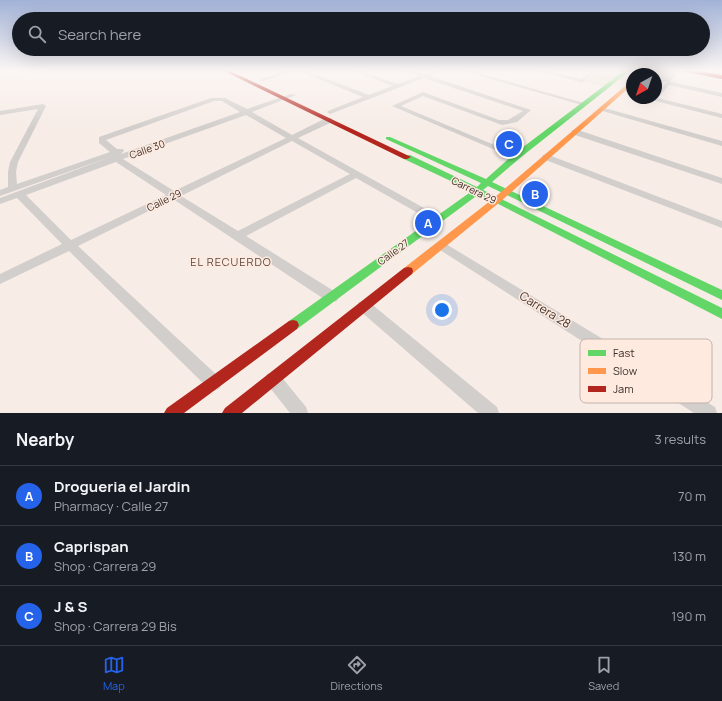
<!DOCTYPE html>
<html lang="en">
<head>
<meta charset="utf-8">
<style>
	:root { --surface:#171b24; --page:#20242c; --text:#f1f3f6; --muted:#9ea1a6; --line:#363941; --accent:#2563eb }
	body { margin:0; font-family:Manrope,sans-serif; background:var(--page); color:var(--text) }
	.compass { position:absolute; left:626px; top:68px; width:36px; height:36px; border-radius:50%; background:var(--surface); box-shadow:0 4px 16px #0002; rotate:220deg }
	.you { position:absolute; left:442px; top:310px; width:14px; height:14px; margin:-10px; border:3px solid #fff; border-radius:50%; background:#1a73e8; box-shadow:0 0 0 6px #1a73e833 }
	.badge { display:grid; place-items:center; width:26px; height:26px; border-radius:50%; background:var(--accent); color:#fff; font-size:13px; font-weight:700 }
	.pin { position:absolute; translate:-50% -50%; border:2px solid #fff; box-shadow:0 1px 4px #0006 }
	.list { margin:0; padding:0; list-style:none }
	h2 { display:flex; justify-content:space-between; align-items:center; height:52px; margin:0; padding:0 16px; font-size:17px }
	h2 small { font-size:13px; font-weight:400; color:var(--muted) }
	.list li { display:grid; grid-template-columns:26px 1fr auto; gap:12px; align-items:center; box-sizing:border-box; height:60px; padding:0 16px; border-top:1px solid var(--line) }
	.list b { display:block; font-size:15px; white-space:nowrap }
	.list p { margin:0; font-size:13px; white-space:nowrap; color:var(--muted) }
	.list em { font-size:13px; font-style:normal; color:var(--muted) }
	.icon { flex:none; width:22px; height:22px; fill:none; stroke:currentColor; stroke-width:2; stroke-linecap:round; stroke-linejoin:round }
	.map { position:relative; flex:none; width:722px; height:413px; overflow:hidden }
	.search { position:absolute; background:var(--surface); box-shadow:0 4px 16px #0002; left:12px; right:12px; top:12px; height:44px; display:flex; align-items:center; gap:10px; box-sizing:border-box; padding:0 14px; border-radius:22px; color:var(--muted); font-size:15px }
	.sheet { height:232px; background:var(--surface) }
	nav { display:flex; justify-content:space-around; align-items:center; box-sizing:border-box; height:56px; border-top:1px solid var(--line); background:var(--surface); font-size:11px; color:var(--muted) }
	nav a { display:grid; justify-items:center; gap:2px }
	nav .on { color:var(--accent) }
	.map>svg:first-child { display:block }
</style>
</head>
<body>
<div class="map">
<svg width="722" height="413" viewBox="0 0 722 413">
	<rect width="100%" height="100%" fill="#f7ece6"/>
	<path fill="#e6dfca" d="M596 70H616L625 72 607 87 582 81Z"/>
	<path fill="#e4d4d0" stroke="#c6bcb9" d="M656 70H680L670 80 666 81 656 79Z"/>
	<g fill="none" stroke-linecap="round" stroke-linejoin="round">
		<path fill="#d2cecc" fill-rule="evenodd" d="M289 70H304L369 95 392 86 351 70H359L398 84 419 76 403 70C411 70 416 73 423 74 429 74 436 70 443 70L430 76 531 110 517 122 502 125 423 96 401 106 521 156 520 158H514L392 106 423 92 499 120H508L523 111 424 78 330 114 327 112 328 111 363 97 296 70 263 81 258 80Z
			M459 70H468L587 104 582 105Z
			M536 70H545L581 79 593 70H599L582 83Z
			M668 81 722 93V97L669 85 658 98 722 114V118L652 100 651 98H656V93Z
			M291 94 296 95 252 112 292 135 326 118H332V122L298 138 442 218 443 220 442 222H434L356 178 246 236 337 293 338 297 337 301 332 302 327 301 173 199 78 246 220 378 222 383 220 388 214 391 208 388 69 251 0 284V274L62 244 17 198 0 204V198L113 156 0 196V190L8 187V172L10 162 38 109 0 115V111L43 104 46 106 18 162 16 172 17 184 110 152 99 143V137L211 98H225L247 109ZM214 101H222L240 112 121 154 124 151 123 149H117L106 140ZM246 115 286 138 174 191 123 159ZM292 141 350 174 238 231 181 196ZM116 162 166 195 71 240 26 195Z
			M601 107 722 141V146L599 110 598 109Z
			M572 130H578L722 178V184L572 134Z
			M546 154 722 221V228L543 159 542 157 543 155Z
			M441 241 715 407 717 413H694L437 248 435 245 437 242Z
			M364 301 369 302 497 407 499 413H478L359 310 357 306 359 302Z
			M273 372 279 374 306 407 308 413H290L267 384 265 379 267 374Z"/>
		<path fill="#63d668" fill-rule="evenodd" d="M625 70H631L520 158 492 182 722 290V300L511 197 488 186 483 190 722 308V319L479 194 297 329 293 330 289 329 287 325 289 321 472 191 404 159V155H410L477 187 481 183 386 139V137H390L486 179 514 154Z
			M644 70H650L645 74H639Z"/>
		<path fill="#ff974d" fill-rule="evenodd" d="M632 80V85L500 202 412 274 408 275 404 274 403 271 404 268 494 198Z"/>
		<path fill="#b3261e" fill-rule="evenodd" d="M222 70H228L411 157 407 159H404Z
			M684 70H693L722 75V79L686 72Z
			M408 267 412 268 413 271 412 274 242 413H222L225 408 404 268Z
			M293 320 297 321 299 325 297 329 184 413H164L167 408 289 321Z"/>
	</g>
	<linearGradient id="sky" x2="0" y2="1"><stop stop-color="#a2b2d7"/><stop offset="0.55" stop-color="#fbf6f4"/><stop offset="1" stop-color="#fbf6f4" stop-opacity="0"/></linearGradient>
	<rect width="722" height="128" fill="url(#sky)"/>
	<g text-anchor="middle" stroke-width="3" stroke-linejoin="round" paint-order="stroke">
		<g font-size="10" fill="#3b312c" stroke="#feeadf">
			<text transform="translate(147 149) rotate(-20)" y="4">Calle 30</text>
			<text transform="translate(474 190) rotate(26)" y="4">Carrera 29</text>
			<text transform="translate(164 200) rotate(-26)" y="4">Calle 29</text>
			<text transform="translate(393 252) rotate(-36)" y="4">Calle 27</text>
		</g>
		<g font-size="11" letter-spacing="1" fill="#5d483e" stroke="#feeadf">
			<text x="231" y="266">EL RECUERDO</text>
		</g>
		<g font-size="12" fill="#3b312c" stroke="#feeadf">
			<text transform="translate(545 310) rotate(32)" y="4">Carrera 28</text>
		</g>
	</g>
	<rect x="580" y="339" width="132" height="64" rx="6" fill="#feeadf" stroke="#c4b2a9" stroke-width="1"/>
	<rect x="588" y="350" width="18" height="6" fill="#63d668"/>
	<rect x="588" y="368" width="18" height="6" fill="#ff974d"/>
	<rect x="588" y="386" width="18" height="6" fill="#b3261e"/>
	<g font-size="11" fill="#3b312c">
		<text x="613" y="357">Fast</text>
		<text x="613" y="375">Slow</text>
		<text x="613" y="393">Jam</text>
	</g>
</svg>
<svg class="compass" viewBox="-18 -18 36 36"><path d="M0-13l5 13h-10z" fill="#e53935"/><path d="M0 13l5-13h-10z" fill="#9ea1a6"/></svg>
<div class="you"></div>
<div class="pin badge" style="left:428px;top:223px">A</div>
<div class="pin badge" style="left:535px;top:194px">B</div>
<div class="pin badge" style="left:509px;top:144px">C</div>
<div class="search"><svg class="icon" aria-label="search" viewBox="0 0 24 24"><circle cx="10" cy="10" r="6"/><path d="M15 15l6 6"/></svg>Search here</div>
</div>
<section class="sheet">
<h2>Nearby<small>3 results</small></h2>
<ul class="list">
<li><span class="badge">A</span><div><b>Drogueria el Jardin</b><p>Pharmacy · Calle 27</p></div><em>70 m</em></li>
<li><span class="badge">B</span><div><b>Caprispan</b><p>Shop · Carrera 29</p></div><em>130 m</em></li>
<li><span class="badge">C</span><div><b>J &amp; S</b><p>Shop · Carrera 29 Bis</p></div><em>190 m</em></li>
</ul>
</section>
<nav>
<a class="on"><svg class="icon" aria-label="map" viewBox="0 0 24 24"><path d="M3 6l6-2 6 2 6-2v14l-6 2-6-2-6 2zM9 4v14M15 6v14"/></svg>Map</a>
<a><svg class="icon" aria-label="directions" viewBox="0 0 24 24"><path d="M12 3l9 9-9 9-9-9zM9 14v-3h6M13 9l2 2-2 2"/></svg>Directions</a>
<a><svg class="icon" aria-label="saved" viewBox="0 0 24 24"><path d="M7 4h10v16l-5-4-5 4z"/></svg>Saved</a>
</nav>
</body>
</html>
